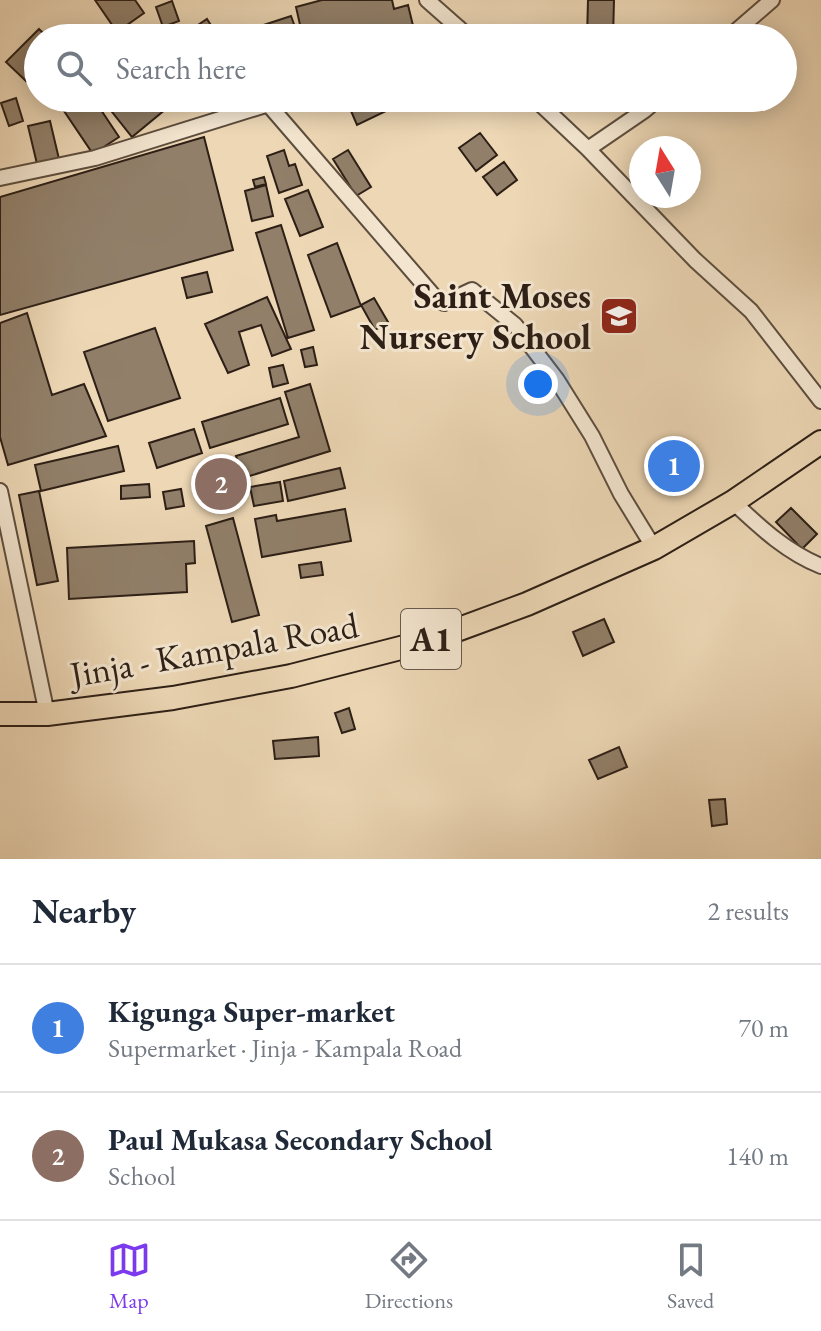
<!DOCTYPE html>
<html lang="en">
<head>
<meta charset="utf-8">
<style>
	:root { --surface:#fff; --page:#f6f6f7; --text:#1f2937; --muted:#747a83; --line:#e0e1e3; --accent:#7c3aed }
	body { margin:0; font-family:"EB Garamond",serif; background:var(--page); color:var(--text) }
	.compass { position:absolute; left:629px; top:136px; width:72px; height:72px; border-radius:50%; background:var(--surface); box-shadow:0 4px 20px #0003; rotate:349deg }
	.you { position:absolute; left:538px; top:384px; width:28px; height:28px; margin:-20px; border:6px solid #fff; border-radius:50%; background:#1a73e8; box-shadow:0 0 0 12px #1a73e833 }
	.badge { display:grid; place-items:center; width:52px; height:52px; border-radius:50%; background:var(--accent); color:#fff; font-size:26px; font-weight:700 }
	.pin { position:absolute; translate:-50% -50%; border:4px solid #fff; box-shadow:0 2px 8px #0006 }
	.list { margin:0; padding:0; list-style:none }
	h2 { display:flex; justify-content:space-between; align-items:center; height:104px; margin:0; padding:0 32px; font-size:34px }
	h2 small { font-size:26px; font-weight:400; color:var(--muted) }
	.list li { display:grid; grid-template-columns:52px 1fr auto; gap:24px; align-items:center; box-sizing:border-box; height:128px; padding:0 32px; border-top:2px solid var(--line) }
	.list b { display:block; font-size:30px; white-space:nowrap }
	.list p { margin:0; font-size:26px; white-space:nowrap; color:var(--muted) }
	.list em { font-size:26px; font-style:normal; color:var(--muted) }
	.icon { flex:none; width:44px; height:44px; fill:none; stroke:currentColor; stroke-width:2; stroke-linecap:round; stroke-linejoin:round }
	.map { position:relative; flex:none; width:821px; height:859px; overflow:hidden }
	.search { position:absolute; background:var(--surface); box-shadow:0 4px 20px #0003; left:24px; right:24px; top:24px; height:88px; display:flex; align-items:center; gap:20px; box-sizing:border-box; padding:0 28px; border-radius:44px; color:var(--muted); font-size:30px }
	.sheet { height:360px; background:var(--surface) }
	nav { display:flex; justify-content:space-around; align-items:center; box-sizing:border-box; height:112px; border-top:2px solid var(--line); background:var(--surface); font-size:22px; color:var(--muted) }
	nav a { display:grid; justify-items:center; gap:4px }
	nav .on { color:var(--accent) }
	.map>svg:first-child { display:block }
</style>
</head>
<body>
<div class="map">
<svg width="821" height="859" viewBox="0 0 821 859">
	<rect width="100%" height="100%" fill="#edd7b5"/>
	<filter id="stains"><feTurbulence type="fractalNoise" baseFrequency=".0025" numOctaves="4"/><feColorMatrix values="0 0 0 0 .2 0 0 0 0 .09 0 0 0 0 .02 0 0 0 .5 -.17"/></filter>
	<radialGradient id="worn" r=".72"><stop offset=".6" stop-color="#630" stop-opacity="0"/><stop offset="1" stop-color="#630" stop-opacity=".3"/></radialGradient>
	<path fill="#917f69" stroke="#2d1f16" stroke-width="2" d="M95 0H135L144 13 117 32Z
		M322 0H392L394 9 408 5 416 38H303L296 7Z
		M588 0H614L613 38H587Z
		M172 1 179 21 163 27 156 7Z
		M291 16 299 38H244L242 32Z
		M207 19 219 38H207L198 25Z
		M39 29 48 38H38V69L26 81 6 62Z
		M16 98 23 121 9 126 1 103Z
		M76 98H93L119 137 93 154 62 108Z
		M101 98H178V99L132 137Z
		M379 98H406L407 101 357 125 351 111Z
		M50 121 59 159 37 164 28 126Z
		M480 133 497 155 476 171 459 148Z
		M204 137 233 250 0 315V197Z
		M284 150 289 166 295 164 302 185 279 193 267 156Z
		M348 150 371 187 356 196 333 159Z
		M504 162 517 180 497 195 483 177Z
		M264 177 266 184 255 187 253 180Z
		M266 185 273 216 252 221 245 191Z
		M308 190 323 227 300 236 285 199Z
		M281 225 314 330 288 338 256 233Z
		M337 243 361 306 331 317 308 255Z
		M207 272 212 292 187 298 182 278Z
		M267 297 291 349 272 356 261 325 239 332 249 365 228 373 205 324Z
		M374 298 388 322 375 330 361 305Z
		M27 313 52 395 84 384 106 436 8 465 0 437V323Z
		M155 328 180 398 108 421 84 352Z
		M313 347 317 365 305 367 301 350Z
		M283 365 288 383 273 387 269 368Z
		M310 384 330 451 243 478 236 456 299 437 285 392Z
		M280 398 288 424 210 448 202 422Z
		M194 429 202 453 157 468 149 443Z
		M118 446 124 471 41 491 35 465Z
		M340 468 345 488 288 501 284 481Z
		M280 482 283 501 254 506 250 487Z
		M149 484 150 497 121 499V486Z
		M181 489 184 506 166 509 163 492Z
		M39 491 58 581 37 585 19 495Z
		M791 508 817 534 802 549 776 522Z
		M345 509 351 541 262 557 255 519 276 515 277 521Z
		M233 518 259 615 232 622 206 526Z
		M194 541 195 563 186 564 187 592 69 599 67 548Z
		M321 562 323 575 301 578 299 565Z
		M604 619 614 642 583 656 573 632Z
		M349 708 355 729 342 733 335 713Z
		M318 737 319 756 275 759 273 741Z
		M619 747 627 767 598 779 589 760Z
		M725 799 727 824 712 826 709 800Z"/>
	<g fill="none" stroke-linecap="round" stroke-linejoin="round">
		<g stroke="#5d4d3e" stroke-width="18">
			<path id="minor" d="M427 0 470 38
				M445 38 459 28
				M728 38 772 0
				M534 98 588 149 695 260 751 311 821 401
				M268 104 438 301 444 303 472 290 515 325 557 380 592 436 621 494 654 548
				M588 149 645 110 659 98
				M0 178 95 158 288 98
				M0 491 47 714
				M733 502C760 527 786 552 821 566"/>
		</g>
		<g stroke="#2d1f16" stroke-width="26">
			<path id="trunk" d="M0 714H47L173 698 291 676 424 642 527 604 654 548 733 502 821 442"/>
		</g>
		<use href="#minor" stroke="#f3e5cf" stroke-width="14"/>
		<use href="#trunk" stroke="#edd7b5" stroke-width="22"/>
	</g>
	<defs>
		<g id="school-square" transform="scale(2)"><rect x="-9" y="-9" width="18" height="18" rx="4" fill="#8f2418" stroke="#f3e5cf"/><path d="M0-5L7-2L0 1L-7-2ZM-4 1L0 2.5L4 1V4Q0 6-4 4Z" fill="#fff"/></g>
	</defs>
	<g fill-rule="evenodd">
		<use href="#school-square" x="619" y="316"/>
	</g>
	<g text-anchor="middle" stroke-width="6" stroke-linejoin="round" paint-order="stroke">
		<rect fill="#f3e5cf" stroke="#685a4e" stroke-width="2" x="401" y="609" width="60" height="60" rx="6"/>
		<g font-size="34" font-weight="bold" fill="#2d1f16">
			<text x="431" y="651">A1</text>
		</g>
		<g font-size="36" font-weight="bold" fill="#2d1f16" stroke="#f3e5cf" text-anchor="end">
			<text x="591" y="308">Saint Moses<tspan x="591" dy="41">Nursery School</tspan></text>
		</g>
		<g font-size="36" fill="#2d1f16" stroke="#f3e5cf">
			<text transform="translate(214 649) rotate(-10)" y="13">Jinja - Kampala Road</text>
		</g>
	</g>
	<rect width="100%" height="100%" filter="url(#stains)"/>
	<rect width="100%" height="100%" fill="url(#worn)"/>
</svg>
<svg class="compass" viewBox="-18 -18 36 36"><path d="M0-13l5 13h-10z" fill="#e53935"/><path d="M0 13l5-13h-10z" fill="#747a83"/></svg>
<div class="you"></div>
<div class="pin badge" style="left:674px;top:466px;background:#3f7fe0">1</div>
<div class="pin badge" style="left:221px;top:484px;background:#8d6e63">2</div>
<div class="search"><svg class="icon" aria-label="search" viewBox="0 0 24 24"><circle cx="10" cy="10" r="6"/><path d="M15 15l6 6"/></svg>Search here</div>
</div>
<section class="sheet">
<h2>Nearby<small>2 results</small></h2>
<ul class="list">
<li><span class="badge" style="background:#3f7fe0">1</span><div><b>Kigunga Super-market</b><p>Supermarket · Jinja - Kampala Road</p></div><em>70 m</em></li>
<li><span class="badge" style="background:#8d6e63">2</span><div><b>Paul Mukasa Secondary School</b><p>School</p></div><em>140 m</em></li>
</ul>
</section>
<nav>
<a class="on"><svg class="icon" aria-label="map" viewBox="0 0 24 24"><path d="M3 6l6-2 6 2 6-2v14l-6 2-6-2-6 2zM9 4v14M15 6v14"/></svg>Map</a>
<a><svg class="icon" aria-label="directions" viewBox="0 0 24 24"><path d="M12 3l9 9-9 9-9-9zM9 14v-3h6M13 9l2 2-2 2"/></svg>Directions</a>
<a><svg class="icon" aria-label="saved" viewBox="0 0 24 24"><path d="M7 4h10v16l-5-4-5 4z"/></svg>Saved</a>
</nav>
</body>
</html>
